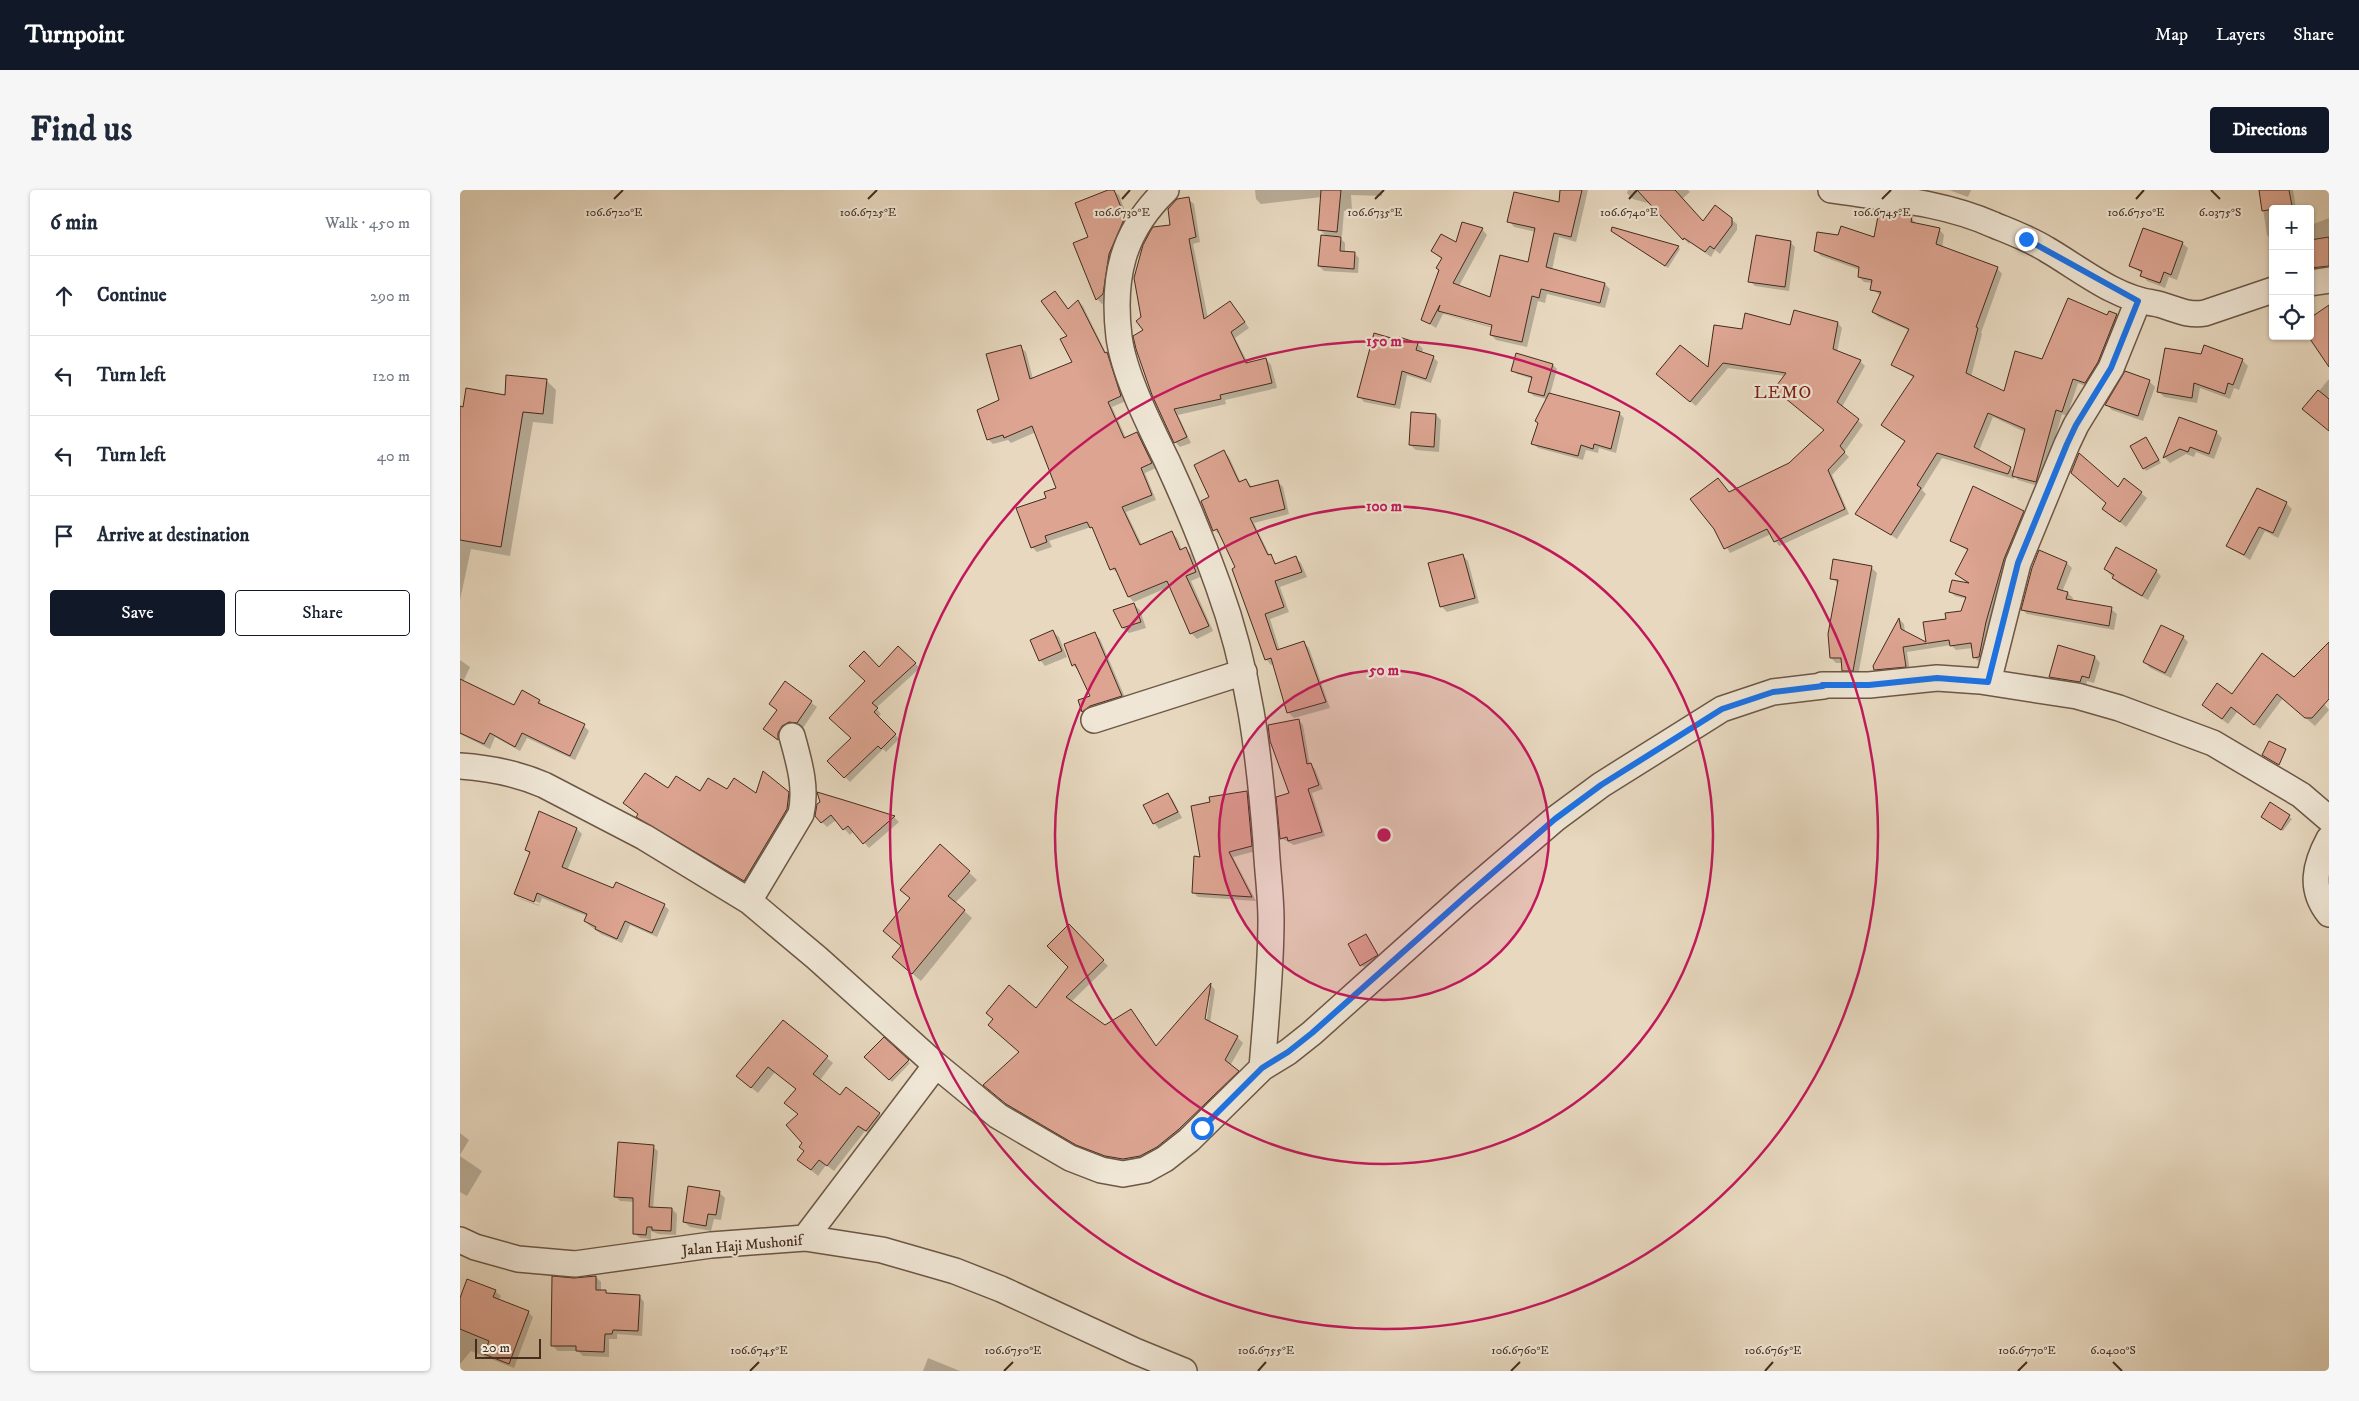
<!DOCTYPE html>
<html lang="en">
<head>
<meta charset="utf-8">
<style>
	:root { --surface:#fff; --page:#f6f6f7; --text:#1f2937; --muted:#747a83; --line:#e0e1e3; --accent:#111827 }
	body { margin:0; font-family:"IM FELL DW Pica",serif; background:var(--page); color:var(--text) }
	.controls { position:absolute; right:15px; top:15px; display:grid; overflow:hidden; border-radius:5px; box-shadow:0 1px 4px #0004 }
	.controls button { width:45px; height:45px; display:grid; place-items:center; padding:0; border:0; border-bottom:1px solid var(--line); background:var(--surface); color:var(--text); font:25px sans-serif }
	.scale { position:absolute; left:15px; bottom:12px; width:66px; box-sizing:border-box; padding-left:5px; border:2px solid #442c1e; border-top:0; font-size:14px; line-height:18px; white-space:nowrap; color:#442c1e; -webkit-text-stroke:4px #efe6d5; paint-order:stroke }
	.stop { position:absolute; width:15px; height:15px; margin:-11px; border:4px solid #1a73e8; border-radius:50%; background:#fff }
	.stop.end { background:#1a73e8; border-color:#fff; box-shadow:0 1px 5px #0008 }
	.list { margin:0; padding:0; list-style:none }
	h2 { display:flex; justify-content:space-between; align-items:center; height:65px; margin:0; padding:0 20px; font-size:21px }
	h2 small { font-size:16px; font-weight:400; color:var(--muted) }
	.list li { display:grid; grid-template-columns:32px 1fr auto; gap:15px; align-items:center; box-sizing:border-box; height:80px; padding:0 20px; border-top:1px solid var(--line) }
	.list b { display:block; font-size:19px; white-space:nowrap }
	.list em { font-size:16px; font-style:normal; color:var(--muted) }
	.actions { display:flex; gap:10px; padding:15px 20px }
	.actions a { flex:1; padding:11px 0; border:1px solid var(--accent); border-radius:5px; text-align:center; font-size:18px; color:var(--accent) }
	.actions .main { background:var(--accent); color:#fff }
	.icon { flex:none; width:28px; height:28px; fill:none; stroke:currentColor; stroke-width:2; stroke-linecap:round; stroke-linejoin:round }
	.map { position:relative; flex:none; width:1869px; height:1181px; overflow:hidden; border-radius:5px }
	header { display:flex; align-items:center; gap:30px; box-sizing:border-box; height:70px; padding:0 25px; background:var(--accent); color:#fff }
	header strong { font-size:24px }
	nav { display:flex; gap:28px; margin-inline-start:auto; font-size:18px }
	.intro { display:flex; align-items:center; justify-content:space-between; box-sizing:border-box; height:120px; padding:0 30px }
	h1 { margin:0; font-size:35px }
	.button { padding:12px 22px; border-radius:5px; background:var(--accent); color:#fff; font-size:18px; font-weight:700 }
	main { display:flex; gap:30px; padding:0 30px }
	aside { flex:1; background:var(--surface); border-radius:5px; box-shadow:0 1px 4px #0004 }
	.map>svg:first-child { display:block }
</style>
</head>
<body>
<header>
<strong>Turnpoint</strong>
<nav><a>Map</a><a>Layers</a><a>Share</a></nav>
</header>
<div class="intro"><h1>Find us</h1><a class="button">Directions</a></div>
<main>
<aside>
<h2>6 min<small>Walk · 450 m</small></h2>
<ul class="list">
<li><svg class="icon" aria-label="ahead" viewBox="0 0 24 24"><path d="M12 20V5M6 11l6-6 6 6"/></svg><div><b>Continue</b></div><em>290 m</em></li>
<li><svg class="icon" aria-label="left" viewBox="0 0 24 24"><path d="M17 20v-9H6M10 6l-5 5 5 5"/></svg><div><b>Turn left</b></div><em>120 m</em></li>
<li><svg class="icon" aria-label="left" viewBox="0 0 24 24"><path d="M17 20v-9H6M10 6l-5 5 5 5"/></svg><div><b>Turn left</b></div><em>40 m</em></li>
<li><svg class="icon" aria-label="arrive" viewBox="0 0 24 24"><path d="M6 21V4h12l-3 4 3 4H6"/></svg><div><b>Arrive at destination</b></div></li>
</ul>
<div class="actions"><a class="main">Save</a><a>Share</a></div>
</aside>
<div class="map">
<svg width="1869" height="1181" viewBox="0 0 1869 1181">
	<rect width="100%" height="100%" fill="#e7d8bf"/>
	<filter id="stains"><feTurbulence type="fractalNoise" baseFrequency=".004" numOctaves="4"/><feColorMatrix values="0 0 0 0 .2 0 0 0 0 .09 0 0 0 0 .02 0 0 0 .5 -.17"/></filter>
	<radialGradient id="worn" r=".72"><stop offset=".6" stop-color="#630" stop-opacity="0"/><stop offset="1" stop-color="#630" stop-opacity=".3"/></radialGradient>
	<path fill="#0003" fill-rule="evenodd" d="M652 0 659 5 670 34 648 110 642 114 637 109 615 53 630 47Z
		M795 0H922V6L891 5 892 20 884 21 882 46H878L885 53V62L894 63 899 68 898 83 864 81 859 76 867 47 859 39 862 7 801 14 796 9Z
		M1102 0H1128L1116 52 1099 47 1092 80 1145 94 1150 99 1145 118 1087 104 1085 113 1078 111 1067 157 1036 150 1031 145 1033 138 983 124 976 138 962 129 982 69 972 61 997 54 1022 39 1027 45 999 96 1031 108 1069 73 1076 42 1054 37 1049 31 1101 13ZM985 122 1038 135V138L985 124Z
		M1168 0H1228L1230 2 1222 9 1244 33 1271 29 1277 34V40L1260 64 1255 60 1251 67 1230 52 1229 54 1191 14 1173 9 1167 3Z
		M1489 0H1511L1508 7Z
		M1800 0H1833L1836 19H1813L1812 50 1807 45Z
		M728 9 734 14 740 52 733 54 748 128 770 113 775 118 789 138 775 148 788 173 806 169 811 175 817 198 765 210 766 214 718 225 731 253 720 257 715 252 683 128 712 36Z
		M1451 27 1456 34 1479 39 1484 45 1482 58 1537 78 1542 84 1521 143 1522 144 1511 187 1545 203 1583 171 1648 127 1656 125 1662 131 1630 198 1618 193 1607 226 1602 224 1581 297 1558 290 1555 287 1554 289 1482 268 1462 300 1466 304 1437 349 1397 324 1446 252 1428 240 1454 188 1432 174 1448 140 1418 127 1413 122 1420 105 1412 99 1413 93 1404 92 1399 87 1400 80 1361 66 1355 60 1415 49ZM1533 227 1565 242 1554 281 1519 261Z
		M1869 28V82L1850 86V33L1851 35Z
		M1155 43 1218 57 1220 59 1208 78Z
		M1330 52 1335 57 1329 101 1295 96 1290 91Z
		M1722 53 1728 58 1717 90 1709 87 1705 98 1687 91 1683 84 1671 76Z
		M618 111 623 116 646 163 652 169 666 211 652 217 666 248 677 243 682 249 696 278 685 283 696 310 666 322 682 355 712 343 717 348 722 360 726 359 731 364 740 387 731 391 753 441 737 449 731 443 711 396 674 412 669 407 658 383 652 379 636 341 631 337 589 351 592 357 577 362 572 357 588 308 597 299 576 242 551 253 548 250 533 254 528 249 560 157 566 162 573 189 613 173 609 146 608 120Z
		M1378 133 1382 138 1377 162 1400 171 1405 176 1382 217 1403 235 1384 262 1389 267 1372 285 1389 324 1319 356 1311 344 1270 363 1255 338 1269 303 1330 274 1366 240 1325 186 1268 178 1236 216 1202 189 1249 179 1283 141Z
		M940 148 958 154 963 159 962 163 973 167 978 172 971 193 947 185 940 219 904 212 899 206Z
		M1782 170 1788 176 1779 200 1774 198 1770 209 1740 198 1737 213 1704 207 1698 201Z
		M1093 175 1097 179 1090 205 1160 224 1164 228 1156 263 1139 258 1138 263 1126 260 1123 270 1078 258 1073 253 1087 209 1074 206 1069 202 1073 189 1057 184 1053 180Z
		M1869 189V240L1844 219Z
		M86 190 96 200 93 234 73 232 50 366 11 359 0 410V218L46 206Z
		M1689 191 1695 197 1683 231 1652 220 1647 215Z
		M976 225 981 230 979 262 956 260 950 255Z
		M1719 229 1756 242 1762 248 1754 269 1736 262 1734 267 1726 264 1710 273 1705 268Z
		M1686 248 1701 273 1686 281 1684 278Z
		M764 262 769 267 781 293 786 290 792 297 817 291 823 297 829 324 794 333 810 366 817 374 836 368 841 373 847 387 820 397 829 422 810 429 820 461 844 453 849 458 870 518 834 528 828 522 814 474 811 475 806 469 777 378 761 345 755 341 763 338 754 340 751 308Z
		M1658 299 1681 303 1687 308 1666 337 1643 319Z
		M1826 313 1832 319 1818 348 1805 341 1790 370 1768 356Z
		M1563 322 1568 327 1524 471 1519 472 1514 467 1513 458 1496 460 1491 455 1447 462 1450 481 1420 484 1415 476 1440 430 1444 434 1445 442 1468 455 1464 433 1487 430 1502 422 1507 409 1495 406 1490 401 1510 394 1496 384 1509 361 1491 351Z
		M1579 362 1607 373 1612 378 1602 402 1608 403 1613 408 1612 411 1651 419 1657 424 1654 440 1567 424 1562 419Z
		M1002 365 1008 371 1019 413 987 422 981 416Z
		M1411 377 1417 383 1398 486H1388L1383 480 1382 473H1376L1371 468 1378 394 1372 388Z
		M1645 379 1696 381 1701 386 1688 410 1659 394Z
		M674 415 680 420 686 438 669 443 663 438Z
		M593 442 599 447 607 467 585 476 580 470Z
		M634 444 640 449 667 512 629 527 623 522 620 511 631 507 619 481 613 475Z
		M1723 447 1728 452 1711 488 1690 478 1685 472Z
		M1869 454V508L1864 514 1869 520 1855 536 1823 508 1800 539 1777 522 1768 534 1743 515 1835 489Z
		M438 458 460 478 416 518 421 524 418 527 439 549 426 562 423 559 390 592 369 571 393 548 419 478Z
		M1635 467 1640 473 1634 493 1627 491 1626 497 1596 492 1590 487Z
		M0 470 10 477 3 492 55 516 79 511 84 516 124 536 129 541 115 570 67 548 60 561 35 547 30 559 0 544Z
		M325 493 357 517 343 538 335 537 323 554 305 539 318 521 310 514Z
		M839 530 843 535 850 575 855 579 863 599 852 603 865 646 834 655 821 648 830 604Z
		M209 600 240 603 267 601 296 605 328 603 331 607 330 622 287 693 181 630Z
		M787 602 792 607 796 661 773 667 796 711 738 707 733 702 742 668Z
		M359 604 434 627 439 632 409 658 394 641 390 645 376 630 367 637 362 632Z
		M708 604 713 610 722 628 699 639 694 633Z
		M1811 614 1832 629 1823 641 1805 629Z
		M117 639 122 644 107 681 154 700 204 715 209 720 197 747 170 735 162 753 141 744 130 736 125 731 127 726 82 708 79 716 60 709 55 704 70 664 66 659ZM59 705 80 713 79 715 59 708Z
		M480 655 517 690 495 713 512 728 461 791 442 775 451 709Z
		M609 736 648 776 611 812 645 836 671 821 697 857 751 795 755 800 750 833 777 847 783 853 770 876 783 887 702 962 669 974 651 971 620 959 553 919 530 900 560 862 576 820 609 777ZM750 806 746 835H743L747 809Z
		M906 746 919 768 904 777 901 775Z
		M323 832 373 873 360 890 380 907 419 924 425 930 413 947 405 941 374 981 366 975 358 986 339 970 345 961 339 925 326 913 337 900 315 882 298 903 284 892Z
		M424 849 450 873 432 892 406 867Z
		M0 943 9 950 0 965Z
		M193 957 198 961 193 1019H212L217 1024 216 1045 198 1044 191 1041V1049L180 1048 175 1044V1012L160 1011 155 1006Z
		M0 966 22 981 7 1006 0 1002Z
		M259 1002 265 1008 261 1030 254 1029 251 1041 230 1037 224 1032Z
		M136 1087 141 1092V1101L148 1105 179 1106 184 1112 182 1146 157 1144V1149H149V1167L123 1166 118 1161H98L92 1155 114 1090Z
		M35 1101 41 1106 39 1110 68 1122 73 1127 54 1178 11 1161 0 1174V1112Z
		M468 1168 500 1181H463Z"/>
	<path fill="#dca491" stroke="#442c1e" d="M648 0H654L665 27 649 64 643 104 636 110 613 53 628 47 615 13Z
		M861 0H881L877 42 858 40Z
		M1100 0H1122L1111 47 1094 43 1086 77 1145 93 1140 113 1081 99 1079 108 1072 106 1062 152 1030 145 1032 135 978 121 980 115 970 134 961 130 979 80 976 78 982 68 971 61 981 44 996 52 1002 32 1023 38 993 93 1030 107 1040 65 1068 72 1075 38 1047 32 1054 2 1099 12Z
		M1177 0H1215L1243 31 1255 15 1272 28V35L1254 59 1250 56 1245 62 1224 48 1223 50Z
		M1799 0H1829L1832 16 1802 21Z
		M729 7 736 47 729 49 744 129 770 111 785 132 771 142 786 173 806 168 812 193 760 205 761 209 714 219 727 247 714 253 692 205 676 159 673 146 683 140 676 131 681 127 674 88 683 55 691 40 693 37 710 35 708 19 717 9Z
		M1419 21 1452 26 1451 32 1480 38 1476 54 1538 77 1516 137 1518 138 1506 183 1544 201 1555 161 1582 169 1608 108 1647 125 1649 121 1657 124 1638 172 1625 193 1613 189 1602 222 1596 220 1576 292 1552 286 1565 239 1528 223 1514 257 1551 277 1548 284 1477 263 1457 295 1461 298 1431 345 1395 324 1445 251 1421 235 1454 186 1431 175 1449 139 1412 122 1421 102 1410 100 1412 90 1398 87 1399 77 1354 61 1357 42 1378 45 1381 36 1414 47Z
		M1152 37 1219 56 1205 76 1151 41Z
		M1683 38 1723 52 1711 85 1704 82 1700 93 1680 86 1682 81 1669 76Z
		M861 45 881 47 880 61 895 62 894 79 858 76Z
		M1296 45 1331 51 1325 97 1288 92Z
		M1869 47V76L1850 78V50Z
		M595 101 608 119 618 110 645 163 647 162 661 206 648 212 664 248 677 242 692 273 681 278 692 305 662 317 680 355 712 341 720 360 726 357 736 382 726 386 749 436 730 444 707 391 668 407 655 378 650 380 632 337 630 338 627 332 585 346 587 352 571 358 556 318 586 308 584 302 596 298 572 236 544 248 543 245 527 250 517 220 539 210 526 164 561 155 570 189 612 172 600 149 607 146 581 111Z
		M1869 115V177L1850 149V128Z
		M1334 120 1378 132 1373 159 1401 170 1377 212 1399 229 1380 256 1385 262 1368 280 1385 319 1314 352 1307 339 1264 359 1254 339 1230 309 1258 288 1269 302 1329 273 1364 240 1314 199 1326 183 1263 173 1230 212 1196 184 1220 155 1248 177 1254 135 1282 139 1285 123 1330 135Z
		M914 143 938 150 939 147 958 153 956 160 974 166 966 189 942 181 935 215 897 207Z
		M1744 155 1783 169 1773 195 1768 193 1765 204 1734 193 1732 208 1697 202 1705 158 1741 164Z
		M1056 163 1093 174 1084 206 1068 202 1072 187 1051 181Z
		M1665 181 1690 190 1678 226 1645 215Z
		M46 185 87 189 83 224 63 222 41 357 0 350V216L3 217 6 198 45 205Z
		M1858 200 1869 209V241L1842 219Z
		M1089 203 1160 222 1151 259 1134 254 1133 259 1121 255 1118 266 1071 254 1078 233 1075 231Z
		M951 222 976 224 974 257 949 255Z
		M1719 227 1757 241 1749 264 1730 257 1728 262 1720 259 1703 268Z
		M1686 247 1699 270 1683 279 1670 256Z
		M764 260 779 292 786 289 790 297 818 290 825 319 790 328 808 365 811 364 815 374 836 366 842 382 815 391 824 417 805 424 817 460 844 451 866 512 827 523 811 468 805 470 772 379 775 377 757 339 753 341 741 311 749 307 734 275Z
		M1619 263 1658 297 1664 288 1682 302 1660 332 1642 319 1646 313 1611 283Z
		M1513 296 1564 321 1544 369 1526 432 1519 467 1513 468 1511 453 1490 456 1489 450 1443 457 1446 477 1414 480 1413 476 1439 428 1441 439 1466 452 1463 432 1486 429 1485 423 1501 421 1506 407 1489 402 1492 390 1509 393 1495 384 1508 359 1490 351Z
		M1797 298 1827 312 1813 343 1799 337 1784 365 1766 356Z
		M1656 357 1697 380 1682 406 1652 388 1654 385 1644 379Z
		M1579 360 1607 372 1597 399 1608 402 1606 409 1652 417 1649 436 1561 420 1572 378Z
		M1003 364 1015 408 980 417 968 373Z
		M1373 369 1412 376 1393 481H1382L1381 468H1370L1368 444 1378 390 1370 389Z
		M674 413 681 432 662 438 653 420Z
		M1701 435 1724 446 1705 483 1683 472Z
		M593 440 602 461 579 471 570 450Z
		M635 442 662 506 630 516 622 522 618 510 630 506 615 474 612 476 604 454Z
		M1869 452V509L1852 528H1845L1817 504 1794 535 1771 517 1762 529 1742 515 1757 493 1772 504 1802 463 1834 487Z
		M1598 455 1635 466 1629 488 1622 486 1620 492 1589 487Z
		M438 456 456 473 412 513 418 518 414 522 436 544 421 559 418 556 384 588 367 571 391 548 369 528 405 491 389 476 404 461 419 477Z
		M0 489 54 515 62 500 80 510 78 513 125 534 110 566 62 543 55 557 30 543 24 554 0 543Z
		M325 491 352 511 337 533 329 532 322 536 318 543V550L303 539 317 520 309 514Z
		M839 529 847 574 851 573 859 595 848 599 862 642 828 651 827 647 820 649 816 607 829 603 810 551 808 535Z
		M1809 551 1826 559 1819 575 1802 565Z
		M303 581 329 602 327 619 284 691 176 627 178 624 163 613 185 583 208 598 216 586 240 601 248 588 267 599 274 588 296 603Z
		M787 601 792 656 769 662 792 707 732 703 734 666 740 667 731 616 750 612 749 607Z
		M357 602 387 611 435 626 403 654 388 636 383 640 371 625 361 633 355 626 357 614 360 612Z
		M708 603 718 622 693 634 683 615Z
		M1810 612 1830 625 1821 640 1801 627Z
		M79 621 117 638 102 677 153 698 156 692 205 714 192 743 165 731 157 749 135 739 136 737 124 731 127 724 77 703 74 712 54 704 70 662 65 660Z
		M480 654 510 681 488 706 505 720 452 784 432 767 441 756 423 741 450 708 440 700Z
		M609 734 644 770 606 807 645 835 671 819 696 856 751 793 745 829 778 846 765 870 779 881 719 939 697 957 680 966 663 969 645 966 616 955 546 914 523 895 559 862 528 835 533 829 526 823 549 795 576 818 608 777 587 756Z
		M906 744 918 765 900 776 888 754Z
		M323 830 368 866 353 884 380 905 386 897 420 923 406 941 398 936 367 976 359 970 351 980 337 970 344 961 339 957 342 953 326 935 338 924 324 913 336 899 308 877 291 898 276 886Z
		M424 847 449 870 429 890 404 867Z
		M158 952 194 955 189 1017 212 1018 211 1041 192 1040V1037H187L186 1045 173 1044V1008L154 1007Z
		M228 996 260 1001 256 1025 248 1024 246 1036 223 1032Z
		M92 1086 114 1088 136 1086V1100H146V1103L180 1105 178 1141 153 1140 152 1144H145L144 1162 116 1161V1156H91Z
		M7 1089 36 1100 33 1107 69 1121 49 1174 24 1164 29 1151 0 1139V1108Z"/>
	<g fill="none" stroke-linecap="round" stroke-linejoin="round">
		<g stroke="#6d5746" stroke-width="28">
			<path id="minor" d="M1371 0C1426 8 1483 12 1534 35 1551 42 1570 49 1586 59 1619 78 1655 108 1693 113 1711 116 1726 127 1745 123L1813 100
				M1850 93 1869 90
				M1528 492 1558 373 1607 254 1616 235 1651 178 1678 111
				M634 530 784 482
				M0 576C30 578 56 583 84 595L184 647 289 711 357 768 476 875 538 926 610 968 641 980 663 984 685 980 705 969 729 950 802 878C806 829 811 779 811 730 811 704 807 678 806 652 799 562 789 480 758 395 743 353 726 312 707 271 690 236 664 185 659 147 652 88 662 42 706 0
				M1869 649C1855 675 1849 699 1869 724
				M289 711 341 624C347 597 339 572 332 546
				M802 878 828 862 852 843 1006 705 1095 629 1141 595 1262 519 1313 502 1363 496 1362 495H1409L1477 488 1520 491 1617 506 1659 518 1753 553 1841 605 1869 629
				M345 1048 476 875
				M0 1050 15 1057 58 1069 115 1074 251 1055 345 1048 422 1060 495 1081 541 1099 675 1161 724 1181"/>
		</g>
		<use href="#minor" stroke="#efe6d5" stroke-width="25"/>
	</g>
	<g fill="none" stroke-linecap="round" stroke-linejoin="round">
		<path stroke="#1a73e8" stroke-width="6" d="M742 938 802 878 828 862 852 843 1006 706 1095 629 1141 595 1262 519 1313 502 1363 496 1362 495H1409L1477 488 1528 492 1558 373 1607 254 1616 235 1651 178 1678 111 1566 49"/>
	</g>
	<path fill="none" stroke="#442c1e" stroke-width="2" d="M1751 0 1760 9M154 9 163 0M408 9 417 0M662 9 670 0M915 9 924 0M1169 9 1177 0M1422 9 1431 0M1676 9 1684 0M1653 1172 1662 1181M290 1181 299 1172M544 1181 553 1172M798 1181 806 1172M1051 1181 1060 1172M1305 1181 1313 1172M1558 1181 1567 1172"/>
	<circle cx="924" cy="645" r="165" fill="#c2185b" fill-opacity=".12"/>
	<g fill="none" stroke="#c2185b" stroke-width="2.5">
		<circle cx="924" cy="645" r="165"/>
		<circle cx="924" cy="645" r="329"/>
		<circle cx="924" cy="645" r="494"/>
	</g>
	<g text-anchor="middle" stroke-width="4.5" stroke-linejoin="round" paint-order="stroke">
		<g font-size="15" fill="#442c1e" stroke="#efe6d5">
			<text transform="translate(282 1055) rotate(-5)" y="5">Jalan Haji Mushonif</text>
		</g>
		<g font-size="18" letter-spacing="1" fill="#7a1f14" stroke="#efe6d5">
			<text x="1323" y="208">LEMO</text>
		</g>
	</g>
	<g font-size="12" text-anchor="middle" fill="#442c1e" stroke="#efe6d5" stroke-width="4.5" stroke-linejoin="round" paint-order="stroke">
		<text x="1760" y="26">6.0375°S</text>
		<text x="154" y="26">106.6720°E</text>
		<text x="408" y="26">106.6725°E</text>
		<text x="662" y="26">106.6730°E</text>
		<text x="915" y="26">106.6735°E</text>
		<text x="1169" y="26">106.6740°E</text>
		<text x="1422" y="26">106.6745°E</text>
		<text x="1676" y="26">106.6750°E</text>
		<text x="299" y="1164">106.6745°E</text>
		<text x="553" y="1164">106.6750°E</text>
		<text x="806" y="1164">106.6755°E</text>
		<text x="1060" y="1164">106.6760°E</text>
		<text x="1313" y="1164">106.6765°E</text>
		<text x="1567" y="1164">106.6770°E</text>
		<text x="1653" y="1164">6.0400°S</text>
	</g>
	<circle cx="924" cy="645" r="8" fill="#c2185b" stroke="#efe6d5" stroke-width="2.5"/>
	<g font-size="15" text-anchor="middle" font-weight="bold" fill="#c2185b" stroke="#efe6d5" stroke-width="4.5" stroke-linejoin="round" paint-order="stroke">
		<text x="924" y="156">150 m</text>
		<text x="924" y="321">100 m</text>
		<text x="924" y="485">50 m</text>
	</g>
	<rect width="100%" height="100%" filter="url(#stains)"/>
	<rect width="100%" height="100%" fill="url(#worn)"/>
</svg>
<div class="controls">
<button>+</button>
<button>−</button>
<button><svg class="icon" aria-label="locate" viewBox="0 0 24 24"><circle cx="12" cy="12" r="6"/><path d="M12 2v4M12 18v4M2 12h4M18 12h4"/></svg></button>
</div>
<div class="scale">20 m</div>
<div class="stop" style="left:742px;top:938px"></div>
<div class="stop end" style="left:1566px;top:49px"></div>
</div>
</main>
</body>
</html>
